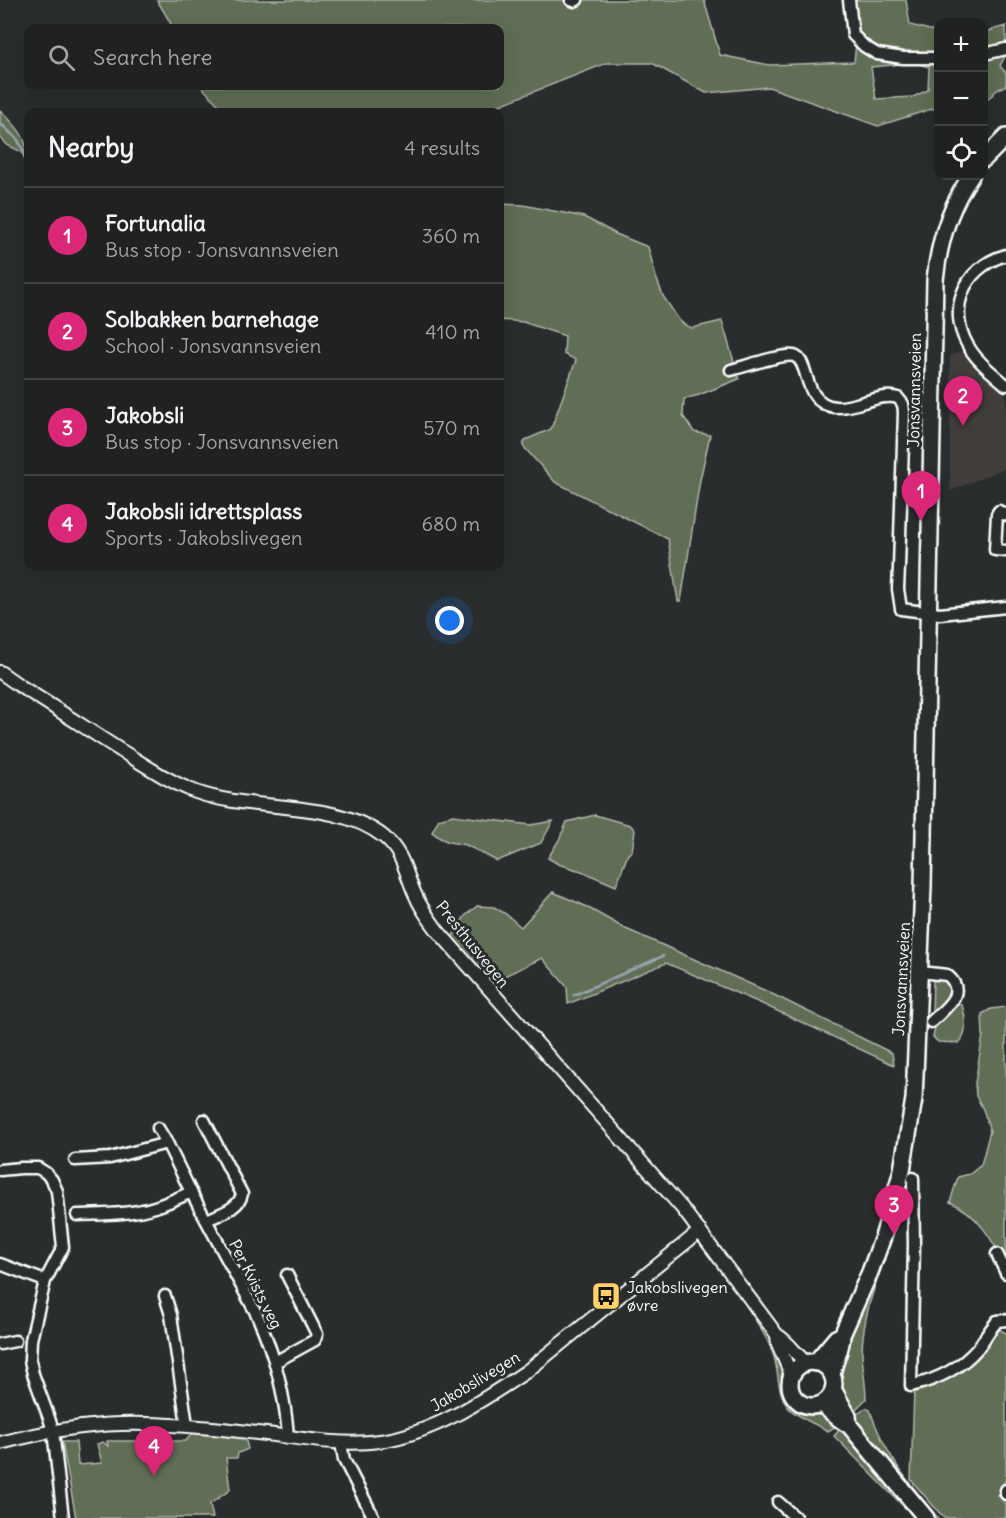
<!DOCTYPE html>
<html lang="en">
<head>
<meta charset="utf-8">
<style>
	:root { --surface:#202222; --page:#282a2a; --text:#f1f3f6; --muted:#a2a4a5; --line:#3d3f40; --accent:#db2777 }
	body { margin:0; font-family:Delius,sans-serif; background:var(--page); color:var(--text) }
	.controls { position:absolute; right:18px; top:18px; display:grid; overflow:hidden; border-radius:12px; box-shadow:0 6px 24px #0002 }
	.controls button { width:54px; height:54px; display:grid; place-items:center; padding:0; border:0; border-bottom:2px solid var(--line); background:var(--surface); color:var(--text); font:30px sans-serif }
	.you { position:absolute; left:450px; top:621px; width:21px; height:21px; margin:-15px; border:4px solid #fff; border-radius:50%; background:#1a73e8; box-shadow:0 0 0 9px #1a73e833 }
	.badge { display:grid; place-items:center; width:39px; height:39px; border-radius:50%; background:var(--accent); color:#fff; font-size:20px; font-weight:700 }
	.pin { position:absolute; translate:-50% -50px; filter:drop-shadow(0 2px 3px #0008) }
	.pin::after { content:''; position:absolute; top:32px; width:21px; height:18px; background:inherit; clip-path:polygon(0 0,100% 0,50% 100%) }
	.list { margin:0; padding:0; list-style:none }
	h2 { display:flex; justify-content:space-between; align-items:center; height:78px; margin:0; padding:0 24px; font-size:26px }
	h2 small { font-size:20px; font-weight:400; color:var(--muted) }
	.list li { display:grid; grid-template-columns:39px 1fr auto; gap:18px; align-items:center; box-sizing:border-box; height:96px; padding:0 24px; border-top:2px solid var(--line) }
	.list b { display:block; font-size:22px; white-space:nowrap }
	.list p { margin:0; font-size:20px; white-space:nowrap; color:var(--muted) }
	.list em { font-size:20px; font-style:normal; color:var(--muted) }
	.icon { flex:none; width:33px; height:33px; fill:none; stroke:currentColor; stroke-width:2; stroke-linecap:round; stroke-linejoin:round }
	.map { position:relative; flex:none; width:1006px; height:1518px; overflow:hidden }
	.search { position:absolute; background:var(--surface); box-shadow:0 6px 24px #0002; left:24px; top:24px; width:480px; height:66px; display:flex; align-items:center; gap:15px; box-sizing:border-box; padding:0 21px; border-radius:12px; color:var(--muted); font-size:22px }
	.panel { position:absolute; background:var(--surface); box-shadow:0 6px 24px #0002; left:24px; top:108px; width:480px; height:462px; border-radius:12px }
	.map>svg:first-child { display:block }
</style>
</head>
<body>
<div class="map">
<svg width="1006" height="1518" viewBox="0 0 1006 1518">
	<rect width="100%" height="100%" fill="#2a2d2e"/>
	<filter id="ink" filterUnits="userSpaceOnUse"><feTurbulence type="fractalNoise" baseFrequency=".0167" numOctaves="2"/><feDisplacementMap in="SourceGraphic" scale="12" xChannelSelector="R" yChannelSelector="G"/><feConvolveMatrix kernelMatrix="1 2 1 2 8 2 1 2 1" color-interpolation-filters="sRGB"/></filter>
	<g filter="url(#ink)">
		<path fill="#3f3e3a" d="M963 351 984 375 1006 395V468L950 491V356Z"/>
		<path fill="#616e55" stroke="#b0b6aa" stroke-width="1.5" fill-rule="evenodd" d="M157 0H704L720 55 769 65 854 62C856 42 860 20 853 0H906L910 25 938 32V107L878 126 769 87 706 93 652 63H607L482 112H225L201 86H500V28H172L170 22ZM914 63 929 67 928 90 913 97 876 99 871 67Z
			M1006 26V54L1000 66 1006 73V85L997 90 984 103V32Z
			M0 110C20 129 29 139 28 168L22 152 7 145 0 137Z
			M500 204 523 205 584 217 616 234 648 247 656 277 663 296 679 320 685 325 692 328 722 321 739 379 699 395 684 399 683 416 694 432 710 435 700 480 681 601H678L668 539 555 482 523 446 525 440 551 429 576 360 564 354 565 336 523 322 500 320Z
			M453 815 531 825 553 821 541 843 497 861 466 845 449 842 440 838 432 832 439 819Z
			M595 815 630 825 635 830 632 851 628 854 616 886 581 871 558 864 548 858 559 840 567 822Z
			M553 892 583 905 626 929 766 991 892 1053 894 1065 760 1003 666 963 568 1004 567 987 542 958 490 983 451 939 465 916 477 906 494 907 506 914 521 927Z
			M936 977 949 981 952 995 933 1014H932L933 978Z
			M957 1003 962 1005C966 1018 968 1033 959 1043L938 1042 933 1037 936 1023Z
			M1006 1007V1268C994 1242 978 1213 950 1202L958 1177 970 1174 981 1165 990 1131 983 1109 976 1096 975 1083 983 1035 982 1014 991 1009Z
			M885 1259C873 1289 863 1319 862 1351 862 1367 866 1383 866 1399L852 1413 854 1416 866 1408 870 1410C884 1454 909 1483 938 1518H933L862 1433 846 1401 842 1386 840 1369 844 1347 873 1278Z
			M747 1307C758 1318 768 1329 774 1343 778 1351 782 1361 783 1370 785 1383 784 1399 796 1408 804 1414 814 1413 823 1415 829 1416 834 1421 839 1424L899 1494 906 1509 837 1439 834 1436 840 1429 837 1426 828 1431C817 1425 795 1416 788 1407 777 1393 779 1373 774 1357 768 1338 757 1323 747 1307Z
			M998 1329 1006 1333V1478L998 1495 1006 1504V1518H944L911 1480 914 1392 950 1376 972 1359Z
			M193 1432 245 1437 248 1449 238 1453 237 1458H226L230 1490 210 1504 213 1518H76L62 1442H76L78 1465 102 1463 97 1444 103 1442 108 1446 107 1441H186Z"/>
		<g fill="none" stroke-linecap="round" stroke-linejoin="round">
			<path stroke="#95a3ab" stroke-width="3" d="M0 123 18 140 28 160
				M574 995 663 956"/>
			<g stroke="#fff" stroke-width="15">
				<path id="minor" d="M571 0 574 1 577 0
					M849 0 853 35 864 46 877 54 903 58H938
					M984 54 1006 49
					M1006 255C961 268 945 314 972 352 981 365 995 375 1006 385
					M731 370C743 367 784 353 794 356 811 361 801 403 835 407 855 409 880 392 898 398L903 404 904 412 899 567 898 589 901 609 940 614 1006 607
					M1006 515 999 511 997 514 995 550 1006 551
					M920 972 947 975C969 993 944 1009 931 1022
					M204 1120 242 1194C239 1209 219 1214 207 1220
					M158 1128 167 1143 191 1192 257 1315C274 1353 285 1394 288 1436
					M75 1160 110 1158 167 1143
					M0 1170 21 1168H38L46 1173 52 1180 57 1191 63 1247 45 1281 31 1340 30 1360 33 1374 49 1418 53 1431 63 1518
					M913 1178 914 1245 911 1386C936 1380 961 1368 978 1348 984 1340 988 1332 995 1324L997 1321 1006 1320
					M77 1215C99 1214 121 1215 143 1210 160 1207 176 1199 191 1192
					M997 1254 1006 1273
					M0 1264 45 1281
					M165 1296 171 1315 187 1425
					M0 1344 15 1341
					M275 1362 315 1340 317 1334 287 1275
					M341 1443 344 1460 374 1518
					M1006 1490V1494
					M778 1502 796 1518"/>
			</g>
			<g stroke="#fff" stroke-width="16">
				<path id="tertiary" d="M0 672 20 686C54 707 87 729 120 750 145 765 169 782 196 792 254 813 335 798 384 837 403 853 405 871 414 892 420 907 429 919 438 931L682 1208 777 1335C789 1342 796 1355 807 1363
					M777 1335 778 1344 792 1377
					M0 1443C39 1433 80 1425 121 1424 164 1423 206 1427 248 1432 292 1436 336 1447 380 1441 434 1433 482 1401 527 1371L700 1231"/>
			</g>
			<g stroke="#fff" stroke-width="20">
				<path id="secondary" d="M984 159 1006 137
					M790 1384a22 22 0 1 1 44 0a22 22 0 1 1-44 0Z
					M815 1363 836 1338 842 1335
					M832 1375C834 1361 842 1349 842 1335L870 1272 884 1234 902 1170 914 1099 923 886 935 280C939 242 949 207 971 176
					M833 1389 848 1416 849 1425
					M821 1404C831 1411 838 1420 849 1425L926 1518"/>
			</g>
			<use href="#minor" stroke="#2a2d2e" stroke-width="10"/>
			<use href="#tertiary" stroke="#2a2d2e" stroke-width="12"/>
			<use href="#secondary" stroke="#2a2d2e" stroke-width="15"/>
		</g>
	</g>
	<defs>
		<g id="bus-square" transform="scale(1.5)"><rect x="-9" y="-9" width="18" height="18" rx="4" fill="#ffd166" stroke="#2a2d2e"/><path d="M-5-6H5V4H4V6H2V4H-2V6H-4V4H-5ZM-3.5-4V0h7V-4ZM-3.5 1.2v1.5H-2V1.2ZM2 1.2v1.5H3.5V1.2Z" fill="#111"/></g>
	</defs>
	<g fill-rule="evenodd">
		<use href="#bus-square" x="606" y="1296"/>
	</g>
	<g text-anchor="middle" stroke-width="6" stroke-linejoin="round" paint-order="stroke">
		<g font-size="16" fill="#fff" stroke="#2a2d2e">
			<text transform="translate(914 390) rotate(-89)" y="6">Jonsvannsveien</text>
			<text transform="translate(473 944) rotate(51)" y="6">Presthusvegen</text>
			<text transform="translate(901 979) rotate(-87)" y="6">Jonsvannsveien</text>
			<text transform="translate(256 1284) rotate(63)" y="6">Per Kvists veg</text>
			<text transform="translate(475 1381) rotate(-31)" y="6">Jakobslivegen</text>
		</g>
		<g font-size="16" fill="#fff" stroke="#2a2d2e" text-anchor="start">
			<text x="627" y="1293">Jakobslivegen<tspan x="627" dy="18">øvre</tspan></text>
		</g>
	</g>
</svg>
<div class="controls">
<button>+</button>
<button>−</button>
<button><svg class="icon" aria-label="locate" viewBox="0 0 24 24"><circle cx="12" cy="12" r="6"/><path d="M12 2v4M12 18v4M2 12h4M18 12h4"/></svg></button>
</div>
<div class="you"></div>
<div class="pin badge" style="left:921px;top:521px">1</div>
<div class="pin badge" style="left:963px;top:426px">2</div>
<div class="pin badge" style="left:894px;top:1235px">3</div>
<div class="pin badge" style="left:154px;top:1476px">4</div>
<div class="search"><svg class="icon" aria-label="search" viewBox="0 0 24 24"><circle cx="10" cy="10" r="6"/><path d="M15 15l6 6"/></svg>Search here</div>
<section class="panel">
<h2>Nearby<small>4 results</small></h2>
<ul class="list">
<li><span class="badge">1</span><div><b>Fortunalia</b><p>Bus stop · Jonsvannsveien</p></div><em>360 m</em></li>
<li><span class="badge">2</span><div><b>Solbakken barnehage</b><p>School · Jonsvannsveien</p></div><em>410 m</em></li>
<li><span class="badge">3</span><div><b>Jakobsli</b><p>Bus stop · Jonsvannsveien</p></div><em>570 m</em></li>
<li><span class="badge">4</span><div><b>Jakobsli idrettsplass</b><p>Sports · Jakobslivegen</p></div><em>680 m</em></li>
</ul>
</section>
</div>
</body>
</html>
